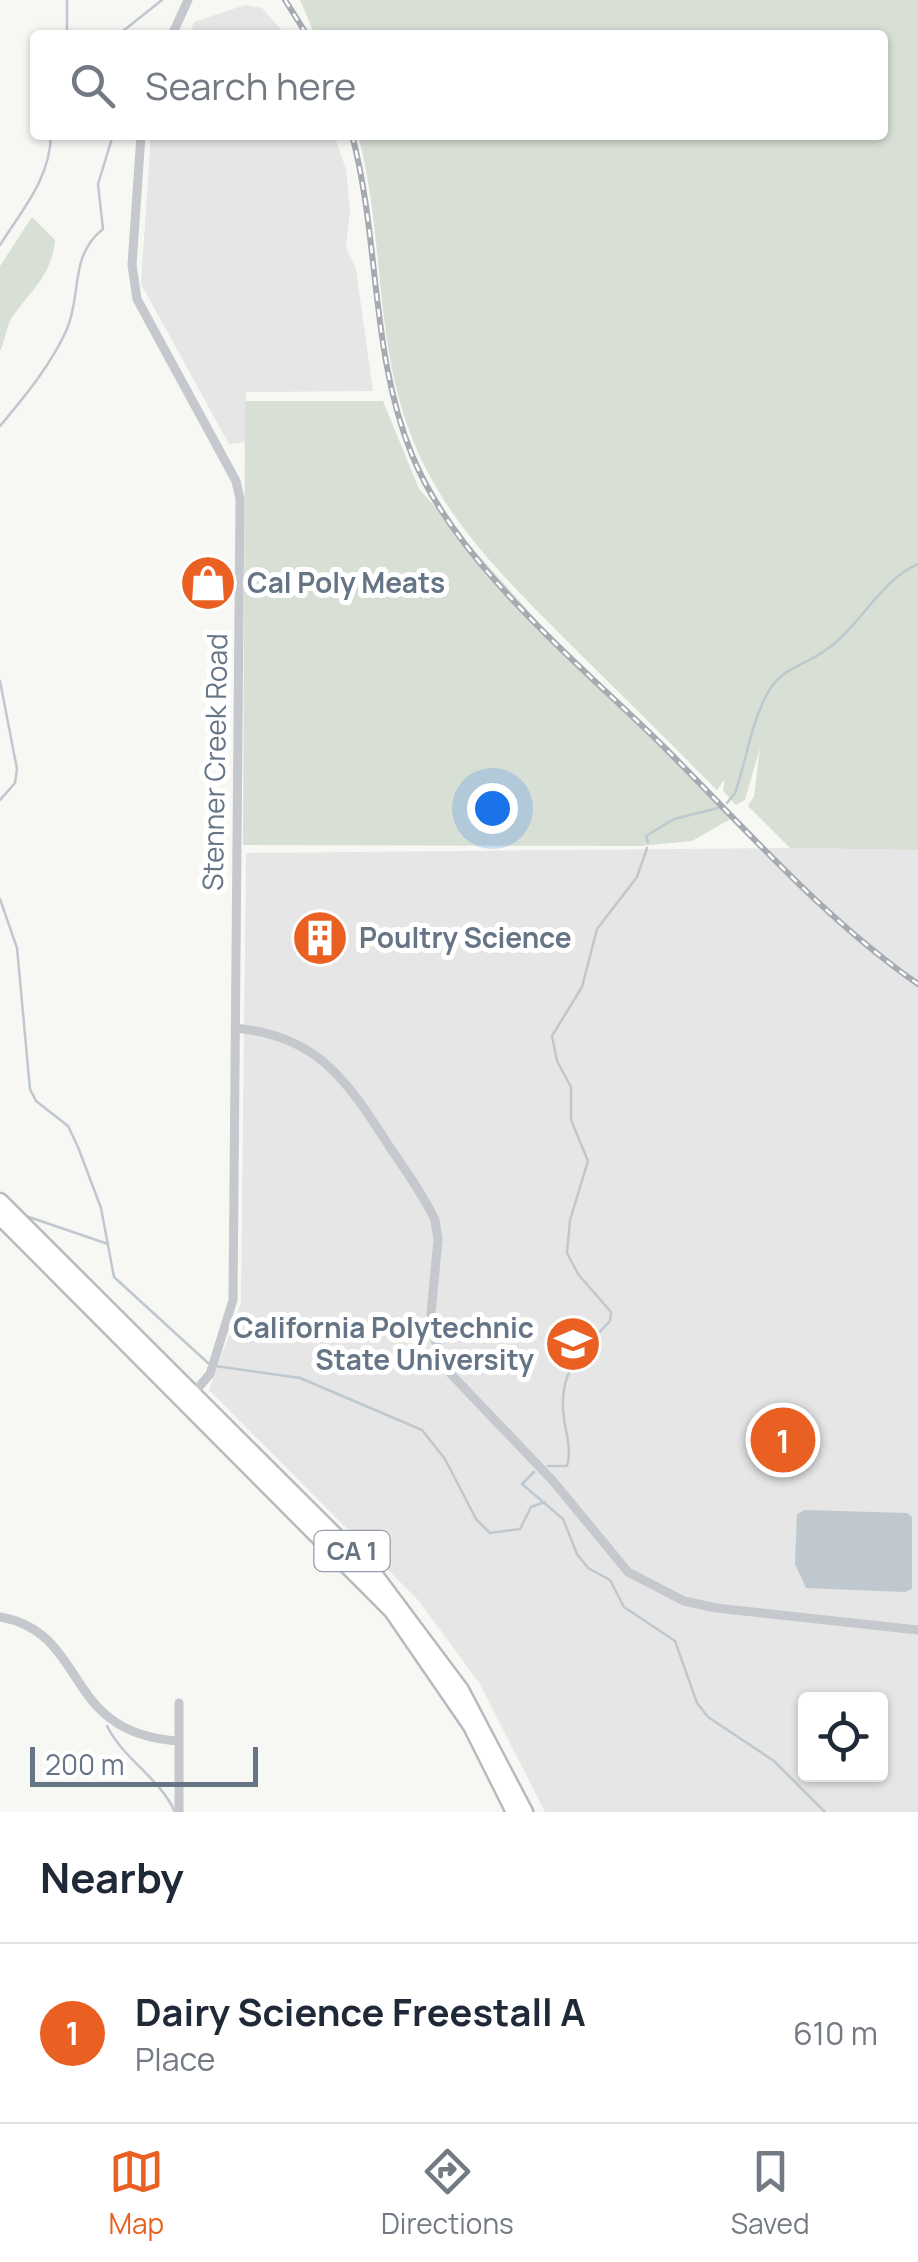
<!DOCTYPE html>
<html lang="en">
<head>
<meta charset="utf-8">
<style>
	:root { --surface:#fff; --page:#f2f2f3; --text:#1f2937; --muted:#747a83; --line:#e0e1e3; --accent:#ea6022 }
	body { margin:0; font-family:Manrope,sans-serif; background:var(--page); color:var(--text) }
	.controls { position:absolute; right:30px; bottom:30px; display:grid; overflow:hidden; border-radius:10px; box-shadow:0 2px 8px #0004 }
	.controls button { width:90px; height:90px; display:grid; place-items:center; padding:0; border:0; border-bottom:2px solid var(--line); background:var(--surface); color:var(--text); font:50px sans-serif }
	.scale { position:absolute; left:30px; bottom:25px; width:228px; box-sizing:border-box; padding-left:10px; border:5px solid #657586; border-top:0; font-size:28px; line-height:35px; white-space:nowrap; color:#657586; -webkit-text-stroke:8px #fff; paint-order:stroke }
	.you { position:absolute; left:492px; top:808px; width:35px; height:35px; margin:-25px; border:8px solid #fff; border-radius:50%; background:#1a73e8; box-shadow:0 0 0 15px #1a73e833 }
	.badge { display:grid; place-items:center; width:65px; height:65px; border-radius:50%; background:var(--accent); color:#fff; font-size:32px; font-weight:700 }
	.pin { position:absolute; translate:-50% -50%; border:5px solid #fff; box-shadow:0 2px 10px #0006 }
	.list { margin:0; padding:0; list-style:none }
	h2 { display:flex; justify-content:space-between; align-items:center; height:130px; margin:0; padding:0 40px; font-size:42px }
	h2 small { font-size:32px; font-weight:400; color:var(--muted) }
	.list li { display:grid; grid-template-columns:65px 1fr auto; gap:30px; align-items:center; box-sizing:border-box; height:180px; padding:0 40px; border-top:2px solid var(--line) }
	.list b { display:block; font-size:38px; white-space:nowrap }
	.list p { margin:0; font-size:32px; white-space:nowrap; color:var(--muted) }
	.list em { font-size:32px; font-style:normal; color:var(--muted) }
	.icon { flex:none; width:55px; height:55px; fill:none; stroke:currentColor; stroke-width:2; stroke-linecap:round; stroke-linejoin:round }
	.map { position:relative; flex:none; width:918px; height:1812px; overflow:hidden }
	.search { position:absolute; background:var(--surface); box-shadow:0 2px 8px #0004; left:30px; right:30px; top:30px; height:110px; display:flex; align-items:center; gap:25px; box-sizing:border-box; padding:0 35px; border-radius:10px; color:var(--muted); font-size:38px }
	.sheet { height:310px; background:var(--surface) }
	nav { display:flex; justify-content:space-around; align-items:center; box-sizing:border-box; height:140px; border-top:2px solid var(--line); background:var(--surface); font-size:28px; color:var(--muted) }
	nav a { display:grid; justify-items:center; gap:5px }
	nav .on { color:var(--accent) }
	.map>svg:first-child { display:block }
</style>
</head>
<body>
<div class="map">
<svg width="918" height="1812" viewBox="0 0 918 1812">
	<rect width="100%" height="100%" fill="#f7f7f4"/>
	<path fill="#e5e6e5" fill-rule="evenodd" d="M245 5 262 8 286 35H189L194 22Z
		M151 135H334L346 169 350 210 346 247 356 269 373 391 246 392 245 442 229 444 141 284Z
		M790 848 918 850V1812H545L480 1684 419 1601 209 1390 241 1302 246 853ZM806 1700H880V1774H806Z"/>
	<path fill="#d8dfd5" d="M300 0H918V850L790 848 748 806 754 796 760 748 745 800 736 805 723 791 725 779 717 790C670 743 623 696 576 650 510 583 440 519 408 427 374 333 384 231 358 135H883V35H315Z
		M32 217 55 240C52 276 29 292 11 319 6 328 5 342 0 351V266Z
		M245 401H383L419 489 542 626 734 817 692 841 640 846 243 845Z"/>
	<path fill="#bfc8ce" d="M805 1510 907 1513 912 1517V1589L905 1592 806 1588 795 1564 797 1514Z"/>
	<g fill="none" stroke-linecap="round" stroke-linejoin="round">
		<path stroke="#bfc8ce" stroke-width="2.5" d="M67 0V35
			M118 35 162 0
			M0 245C22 210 50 179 51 135
			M0 426C25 396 51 365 67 329 82 294 69 256 103 229L98 184 113 135
			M0 681 17 769 15 783 0 800
			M727 803 735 793C746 762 750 728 765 698 778 669 799 668 823 652 860 628 878 582 918 564
			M648 842 646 836 674 819 718 808
			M0 899 17 948 30 1089 36 1101 68 1126 78 1147 101 1208 114 1277 208 1363
			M26 1216 108 1244
			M215 1366 300 1378 422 1430 445 1459 476 1519 490 1533 520 1529 531 1507 545 1502
			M548 1466H567C572 1449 566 1435 564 1418 557 1372 581 1352 610 1321L611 1312 578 1274 567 1253 570 1220 588 1161 571 1120V1087L557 1061 552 1036 582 987 597 929 637 877 647 848
			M534 1472 522 1484 563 1519 577 1554 588 1568 610 1580 624 1607 675 1641 697 1703 708 1717 774 1761 825 1812
			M107 1726C125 1761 159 1777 175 1812"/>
		<g stroke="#b7bbbe" stroke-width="19">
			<path id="trunk" d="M0 1201 375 1575 461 1690 525 1812
				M0 1217 392 1611 471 1726 514 1812"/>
		</g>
		<path stroke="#c5c8cc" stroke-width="9" d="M172 35 188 0
			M141 135 132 265 137 299 236 481 240 499 233 1300 210 1374 192 1395
			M235 1028C319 1036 347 1081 389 1146 405 1170 423 1194 435 1220L438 1240 431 1313 435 1340 448 1371 553 1481 628 1572 684 1601 716 1608 918 1630
			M0 1617C91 1633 60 1734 179 1741
			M179 1812V1703"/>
		<use href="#trunk" stroke="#fff" stroke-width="14"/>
		<g stroke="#a5abb1" stroke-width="6">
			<path id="rail" d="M285 0 307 35
				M352 135C380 241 370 352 412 455 456 564 579 663 663 746 744 827 823 918 918 984"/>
		</g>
		<use href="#rail" stroke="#fff" stroke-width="2.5" stroke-dasharray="8" stroke-linecap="butt"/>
	</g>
	<defs>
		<g id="shop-disc" transform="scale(2.875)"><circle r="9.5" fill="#ea6022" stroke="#fff"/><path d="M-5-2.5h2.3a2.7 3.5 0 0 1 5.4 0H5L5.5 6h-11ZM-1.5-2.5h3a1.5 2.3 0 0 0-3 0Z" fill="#fff"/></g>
		<g id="building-disc" transform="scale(2.875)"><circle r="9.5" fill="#ea6022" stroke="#fff"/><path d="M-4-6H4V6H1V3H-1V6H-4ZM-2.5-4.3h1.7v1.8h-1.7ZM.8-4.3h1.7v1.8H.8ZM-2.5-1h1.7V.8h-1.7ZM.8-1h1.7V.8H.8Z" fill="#fff"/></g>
		<g id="university-disc" transform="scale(2.875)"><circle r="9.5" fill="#ea6022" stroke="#fff"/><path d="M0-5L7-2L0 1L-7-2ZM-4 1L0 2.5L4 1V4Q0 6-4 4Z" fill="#fff"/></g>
	</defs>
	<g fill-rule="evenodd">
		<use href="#shop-disc" x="208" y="583"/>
		<use href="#building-disc" x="320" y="938"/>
		<use href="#university-disc" x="573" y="1344"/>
	</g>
	<g text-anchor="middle" stroke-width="10" stroke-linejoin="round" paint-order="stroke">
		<rect fill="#fff" stroke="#939eaa" stroke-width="2.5" x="314.5" y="1531" width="75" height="40" rx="8"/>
		<g font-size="25" font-weight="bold" fill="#657586">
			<text x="352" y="1560">CA 1</text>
		</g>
		<g font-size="28" font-weight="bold" fill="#657586" stroke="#fff" text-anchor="start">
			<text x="247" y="593">Cal Poly Meats</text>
			<text x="359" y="948">Poultry Science</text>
			<text x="534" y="1338" text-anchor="end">California Polytechnic<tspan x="534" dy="32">State University</tspan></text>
		</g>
		<g font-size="28" fill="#657586" stroke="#fff">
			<text transform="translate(215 762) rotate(-89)" y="10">Stenner Creek Road</text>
		</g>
	</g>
</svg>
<div class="controls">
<button><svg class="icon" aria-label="locate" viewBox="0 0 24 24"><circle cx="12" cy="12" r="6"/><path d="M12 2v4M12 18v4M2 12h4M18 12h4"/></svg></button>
</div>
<div class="scale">200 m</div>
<div class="you"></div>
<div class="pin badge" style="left:783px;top:1440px">1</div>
<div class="search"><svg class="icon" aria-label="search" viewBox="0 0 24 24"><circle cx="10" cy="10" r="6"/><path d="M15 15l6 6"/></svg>Search here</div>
</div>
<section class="sheet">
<h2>Nearby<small></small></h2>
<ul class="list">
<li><span class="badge">1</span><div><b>Dairy Science Freestall A</b><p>Place</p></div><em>610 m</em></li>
</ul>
</section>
<nav>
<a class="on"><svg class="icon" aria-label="map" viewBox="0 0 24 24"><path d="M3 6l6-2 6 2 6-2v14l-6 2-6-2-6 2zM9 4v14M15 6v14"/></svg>Map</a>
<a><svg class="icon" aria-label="directions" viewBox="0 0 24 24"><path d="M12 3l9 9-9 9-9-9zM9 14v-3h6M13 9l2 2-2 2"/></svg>Directions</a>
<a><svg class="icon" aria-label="saved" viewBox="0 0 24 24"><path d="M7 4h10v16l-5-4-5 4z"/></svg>Saved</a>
</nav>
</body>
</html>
